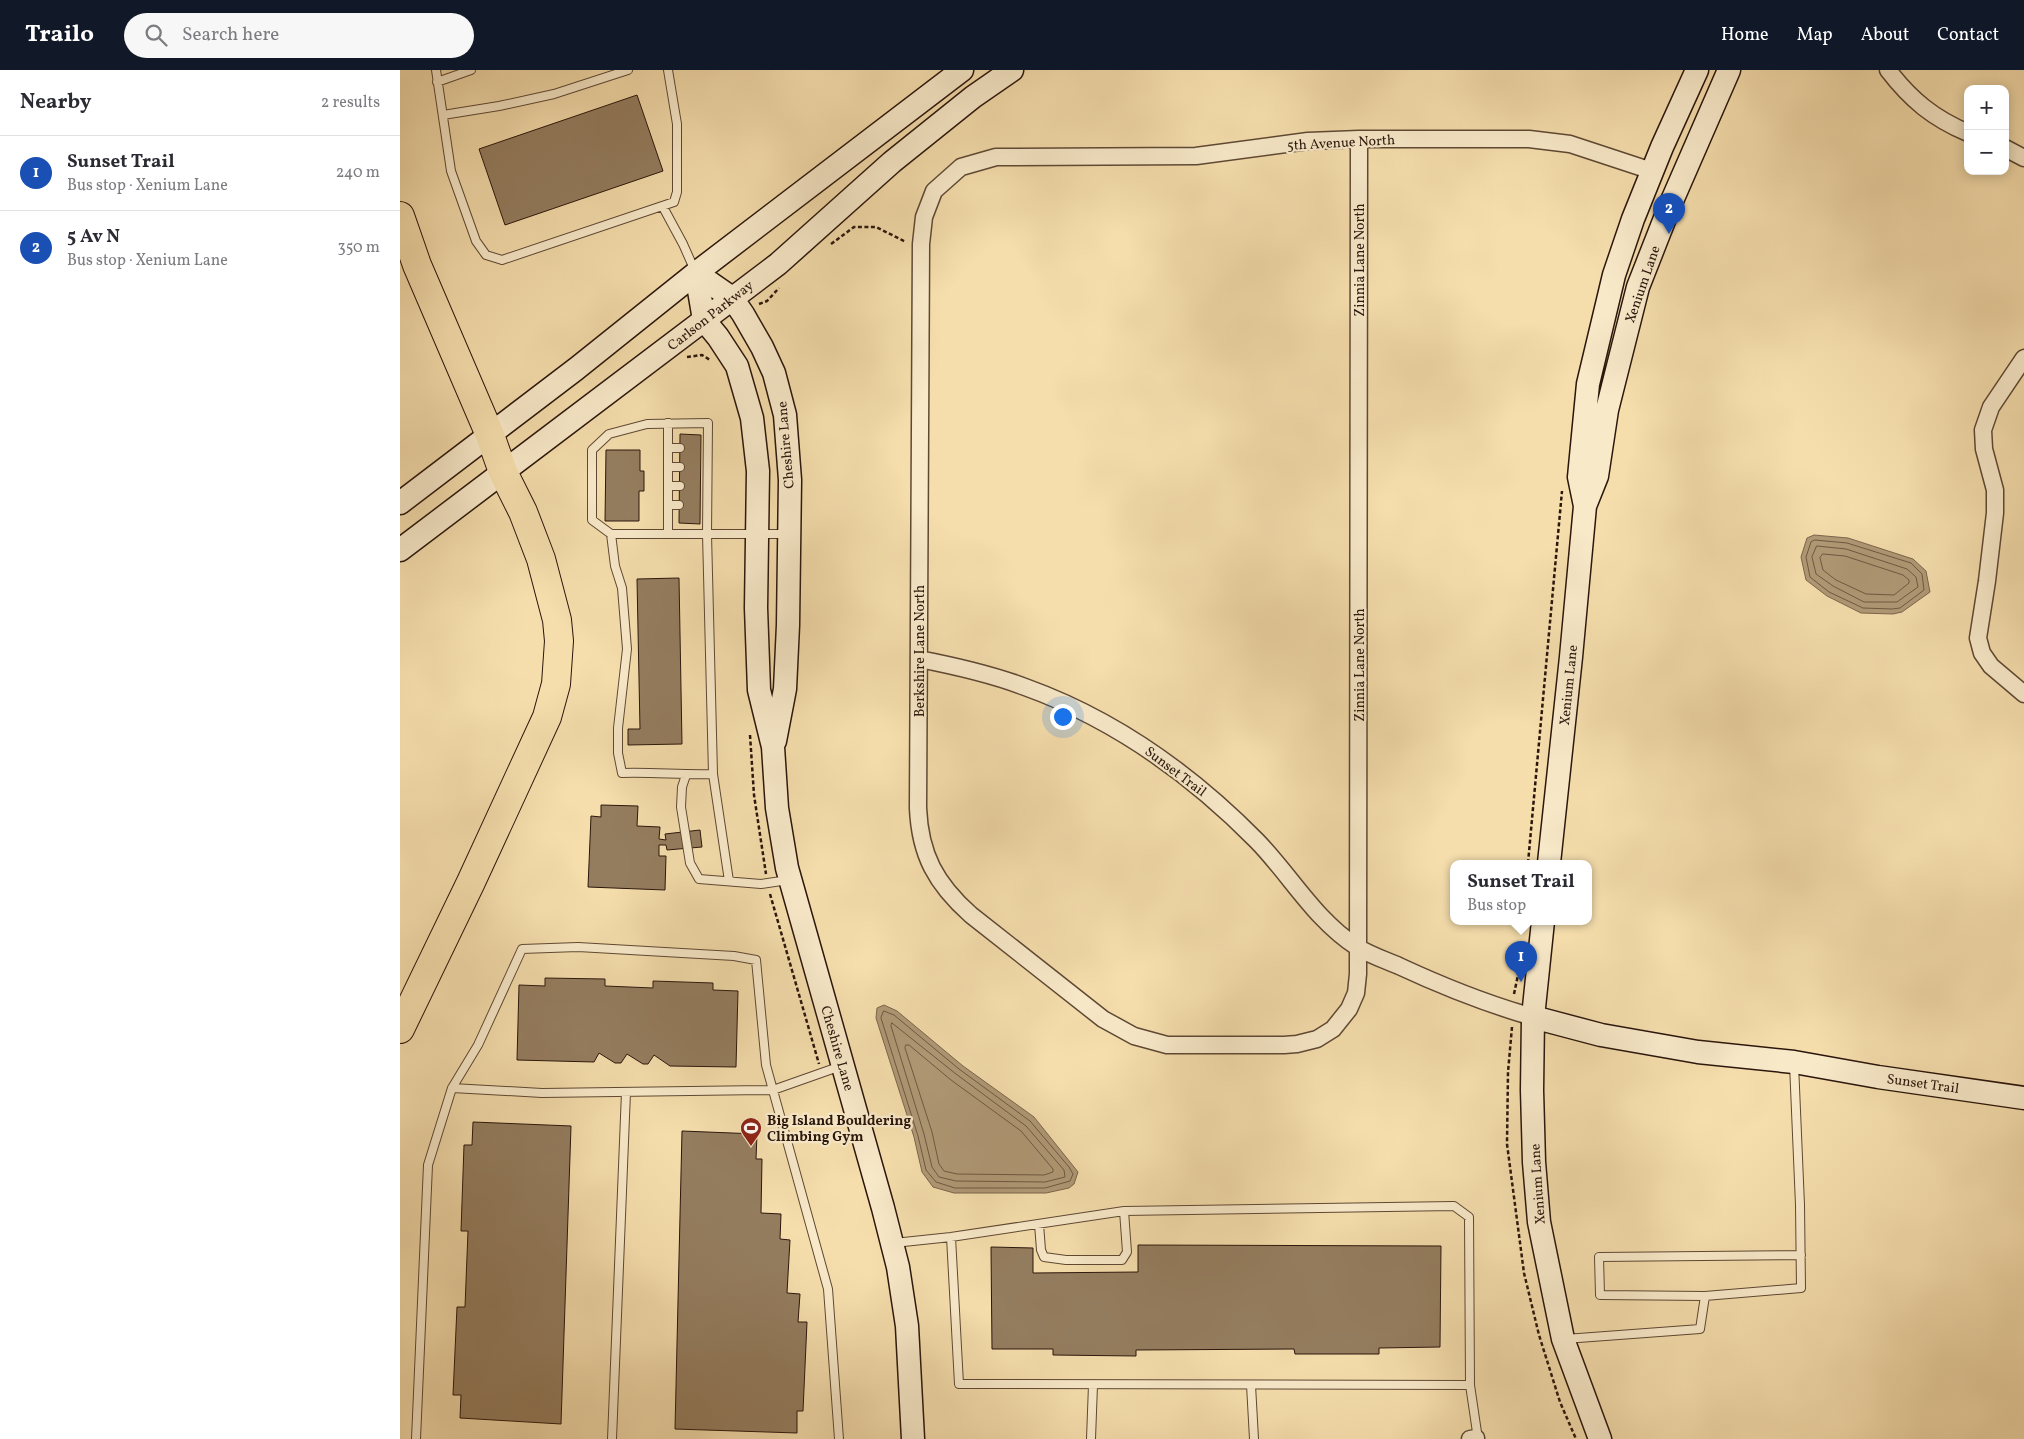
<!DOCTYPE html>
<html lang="en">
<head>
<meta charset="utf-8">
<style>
	:root { --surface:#fff; --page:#f7f7f7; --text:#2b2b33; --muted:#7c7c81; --line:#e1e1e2; --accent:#111827 }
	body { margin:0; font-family:Vollkorn,serif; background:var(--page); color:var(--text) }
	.controls { position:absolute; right:15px; top:15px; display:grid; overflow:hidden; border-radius:10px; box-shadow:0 2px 12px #0003 }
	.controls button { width:45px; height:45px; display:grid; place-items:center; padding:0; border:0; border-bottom:1px solid var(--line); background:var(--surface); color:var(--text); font:25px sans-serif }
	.you { position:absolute; left:662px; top:646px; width:18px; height:18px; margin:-12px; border:4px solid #fff; border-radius:50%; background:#1a73e8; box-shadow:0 0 0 8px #1a73e833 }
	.badge { display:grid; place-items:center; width:32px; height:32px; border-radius:50%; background:var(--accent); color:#fff; font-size:16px; font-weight:700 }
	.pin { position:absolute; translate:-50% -41px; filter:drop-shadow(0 1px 2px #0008) }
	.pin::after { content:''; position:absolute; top:26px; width:18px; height:15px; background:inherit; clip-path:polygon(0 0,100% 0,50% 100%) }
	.popup { position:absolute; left:1050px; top:790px; width:142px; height:65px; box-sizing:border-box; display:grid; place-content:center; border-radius:10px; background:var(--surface); filter:drop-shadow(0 1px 4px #0005); font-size:16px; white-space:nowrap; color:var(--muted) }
	.popup b { font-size:19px; color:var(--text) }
	.popup::after { content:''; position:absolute; left:50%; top:100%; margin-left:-10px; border:10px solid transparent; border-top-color:var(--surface) }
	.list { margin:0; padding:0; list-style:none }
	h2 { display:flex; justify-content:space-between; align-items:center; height:65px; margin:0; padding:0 20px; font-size:21px }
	h2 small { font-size:16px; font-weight:400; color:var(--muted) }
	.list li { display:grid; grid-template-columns:32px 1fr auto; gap:15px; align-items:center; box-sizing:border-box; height:75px; padding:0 20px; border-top:1px solid var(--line) }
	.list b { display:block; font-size:19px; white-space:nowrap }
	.list p { margin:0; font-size:16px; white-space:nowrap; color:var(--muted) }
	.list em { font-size:16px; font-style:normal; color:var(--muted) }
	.icon { flex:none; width:28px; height:28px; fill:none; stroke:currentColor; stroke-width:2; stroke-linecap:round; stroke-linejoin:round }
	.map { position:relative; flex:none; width:1624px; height:1369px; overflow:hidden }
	header { display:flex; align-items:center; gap:30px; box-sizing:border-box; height:70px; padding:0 25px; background:var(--accent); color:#fff }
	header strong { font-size:24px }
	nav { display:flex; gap:28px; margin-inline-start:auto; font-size:18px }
	.search { width:350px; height:45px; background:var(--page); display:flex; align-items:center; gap:12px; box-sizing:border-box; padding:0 18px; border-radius:28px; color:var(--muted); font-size:19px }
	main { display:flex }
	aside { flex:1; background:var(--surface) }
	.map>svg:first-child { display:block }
</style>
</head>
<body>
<header>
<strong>Trailo</strong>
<div class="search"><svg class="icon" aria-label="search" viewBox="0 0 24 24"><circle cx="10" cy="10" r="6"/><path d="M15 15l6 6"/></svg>Search here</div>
<nav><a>Home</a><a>Map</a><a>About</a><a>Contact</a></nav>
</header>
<main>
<aside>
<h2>Nearby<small>2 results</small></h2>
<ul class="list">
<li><span class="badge" style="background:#1a4fb4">1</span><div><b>Sunset Trail</b><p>Bus stop · Xenium Lane</p></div><em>240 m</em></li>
<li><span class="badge" style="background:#1a4fb4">2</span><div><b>5 Av N</b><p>Bus stop · Xenium Lane</p></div><em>350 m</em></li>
</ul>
</aside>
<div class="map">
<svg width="1624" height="1369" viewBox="0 0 1624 1369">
	<rect width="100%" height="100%" fill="#f5ddac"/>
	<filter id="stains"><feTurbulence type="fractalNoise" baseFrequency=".004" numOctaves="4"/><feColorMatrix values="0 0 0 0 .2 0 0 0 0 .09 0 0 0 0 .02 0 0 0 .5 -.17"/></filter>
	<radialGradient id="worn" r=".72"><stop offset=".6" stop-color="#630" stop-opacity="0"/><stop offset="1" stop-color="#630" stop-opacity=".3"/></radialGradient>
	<path fill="#b09976" stroke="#7b654c" d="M1414 465 1448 468 1513 489 1526 501 1530 522 1502 542 1493 544 1461 543 1427 526 1406 510 1401 487 1407 468Z
		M484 935 497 941 563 996 634 1047 678 1102 674 1114 669 1118 646 1123H554L533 1117 522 1102 514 1067 476 948 477 938Z"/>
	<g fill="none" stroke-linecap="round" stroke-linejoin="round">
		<path stroke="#6e5841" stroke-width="1" d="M1415 470 1447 473 1511 493 1522 504 1524 520 1500 538 1492 539 1463 538 1429 522 1410 507 1406 487 1411 472Z
			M1417 476 1446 479 1507 499 1516 507 1518 517 1497 532H1464L1433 516 1416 504 1412 487Z
			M1423 484 1445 486 1503 505 1509 510V513L1494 525 1466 524 1436 510 1423 500 1420 488Z
			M484 941 494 945 559 999 630 1051 669 1097 673 1104 670 1111 645 1118H555L536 1112 526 1100 518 1066 481 948Z
			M492 953 556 1004 626 1056 664 1100 665 1107 645 1112 556 1111 539 1107 532 1097 524 1064 491 956Z
			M506 975H509L551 1010 621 1061 653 1099V1102L644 1105 557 1104 544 1101 539 1094 532 1062 505 978Z"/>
	</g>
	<path fill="#947d5f" stroke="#2b160c" d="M237 25 263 101 105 155 79 79Z
		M280 364 301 365 300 454 279 453Z
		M206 380H240V401H244V421H239V451H205Z
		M279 508 282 674 228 675V659H240L237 509Z
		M201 735 238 736 237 756 260 757 259 769 266 770 265 764 300 760 302 777 267 780 266 775H259V786H266L265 820 188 817 191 746 201 747Z
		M145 908 205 909V916L253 918V911L313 913V920L338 921 336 997 270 996 254 985 248 994H243L227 984 221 993H215L199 983 194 992 117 990 119 915 145 916Z
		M73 1052 171 1056 161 1354 60 1348 61 1325H53L57 1237H65L68 1161H61L64 1075H72Z
		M282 1061 357 1064 356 1089H362L361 1143 381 1144 380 1169 390 1170 387 1223 400 1224 398 1252H407L403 1341H397V1363L275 1359Z
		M738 1175 1041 1176 1040 1277 979 1278V1284H895L894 1279 736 1280V1286L653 1285V1279H592L591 1177 633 1178V1203L738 1202Z"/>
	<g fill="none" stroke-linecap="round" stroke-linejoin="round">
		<g stroke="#5e4834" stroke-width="10">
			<path id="lane" d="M36 0 51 101 76 171 86 185 102 190 274 132 277 122V54L268 0
				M37 12 71 0
				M43 45 99 36 154 24 228 0
				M263 137 283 174 295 201
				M268 353V464
				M268 378H280
				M268 397H280
				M268 416H280
				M268 435H279
				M211 464 215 496 222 518 227 579 218 658V683L222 703C253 702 283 705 313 704L307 464 308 353 247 354 209 364 192 380V450L211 464H387
				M313 704 329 811
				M286 705 282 717 281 737 290 793 299 809 361 814 388 810
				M52 1018 142 1023 373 1020 441 996
				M639 1154 641 1180 644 1187 666 1190H722L727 1182 724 1141
				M494 1173 551 1167 724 1141 1054 1136 1069 1147 1070 1315 559 1314 551 1167
				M1305 1226 1200 1225 1199 1187 1401 1185
				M1165 1269 1300 1259 1305 1226 1401 1218 1400 1135 1394 994
				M851 1315 854 1369
				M1070 1315 1078 1369
				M16 1369 28 1095 52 1018 78 975 122 879 178 877 334 886 356 890 366 995 428 1219 439 1369
				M212 1369 226 1022
				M691 1369 693 1315"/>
		</g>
		<g stroke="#5e4834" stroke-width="19">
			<path id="street" d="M1488 0C1511 30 1533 48 1568 63
				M959 69 958 904 956 923 949 939 933 959 917 969 897 974 884 975H767L734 966 703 949 571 845C536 814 520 785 518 738L521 174 524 147 534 121 561 97 596 87 796 86 908 71 959 69H1129L1170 74 1252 101
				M1605 78 1624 88
				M1624 288 1591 337 1583 360 1584 379 1595 420V443L1587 511 1578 568 1582 583 1591 596 1624 624
				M519 589C555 596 591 604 625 617 714 649 791 704 857 771 891 806 915 850 957 877 970 885 985 890 999 896 1042 916 1087 934 1133 947
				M1070 1369 1076 1368"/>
		</g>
		<g stroke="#2b160c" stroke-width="25">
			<path id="secondary" d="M296 203 304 250 318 267 337 296 352 348 358 401 356 538 359 620 373 677 377 738 387 798 483 1138 498 1197 507 1256 513 1369
				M296 203 332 228 343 244 362 277 374 303 385 345 390 410 388 555 385 619 375 671
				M0 433 176 299 296 203 562 0
				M1185 436 1197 406 1207 340 1238 217 1271 133 1329 0
				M0 480 378 194 492 92 573 27 612 0
				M1149 793 1171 587 1185 436 1179 407 1188 314 1214 205 1233 149 1262 77 1297 0
				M1143 851 1133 947 1132 1020 1134 1092 1139 1152 1163 1269 1200 1369
				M1133 947 1201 965 1298 982 1394 992 1478 1007 1624 1028"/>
		</g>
		<g stroke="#2b160c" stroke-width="30">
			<path id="highway" d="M0 146 17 195 90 365 103 402 123 442 141 489 157 550 159 571 156 614 147 647 71 812 0 959"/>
		</g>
		<path stroke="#2b160c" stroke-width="2.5" stroke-dasharray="4 2.5" stroke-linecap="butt" d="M431 174 454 157H476L506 172
			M359 234 367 231 379 218
			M287 287 302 285 310 290
			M350 665 354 725 366 804
			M1128 793 1162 421
			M370 824 419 994
			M1114 924 1118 905
			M1112 957 1108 1002 1107 1074 1124 1203 1139 1265 1160 1332 1176 1369"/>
		<use href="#lane" stroke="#f8e9c9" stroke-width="8"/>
		<use href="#street" stroke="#f8e9c9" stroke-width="16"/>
		<use href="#secondary" stroke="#f8e9c9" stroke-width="22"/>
		<use href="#highway" stroke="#f5ddac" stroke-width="28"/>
	</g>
	<defs>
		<g id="stadium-pin" transform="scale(1.125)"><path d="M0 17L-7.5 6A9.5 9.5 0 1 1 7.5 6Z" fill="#8f2418" stroke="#f8e9c9"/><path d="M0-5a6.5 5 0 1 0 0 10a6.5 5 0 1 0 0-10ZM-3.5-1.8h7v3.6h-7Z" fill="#fff"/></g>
	</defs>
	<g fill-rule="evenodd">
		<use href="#stadium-pin" x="351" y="1058"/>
	</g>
	<g text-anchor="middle" stroke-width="4.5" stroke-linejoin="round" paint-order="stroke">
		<g font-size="14" fill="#2b160c" stroke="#f8e9c9">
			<text transform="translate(941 72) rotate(-3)" y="5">5th Avenue North</text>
			<text transform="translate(959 190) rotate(-90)" y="5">Zinnia Lane North</text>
			<text transform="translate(1242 214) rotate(-71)" y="5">Xenium Lane</text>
			<text transform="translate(310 245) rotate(-38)" y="5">Carlson Parkway</text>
			<text transform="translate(385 375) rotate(-95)" y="5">Cheshire Lane</text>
			<text transform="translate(519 581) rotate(-90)" y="5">Berkshire Lane North</text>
			<text transform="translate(959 595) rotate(-90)" y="5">Zinnia Lane North</text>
			<text transform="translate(1168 615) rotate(-84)" y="5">Xenium Lane</text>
			<text transform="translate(776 701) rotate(37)" y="5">Sunset Trail</text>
			<text transform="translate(438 978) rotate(74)" y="5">Cheshire Lane</text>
			<text transform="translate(1523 1013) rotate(8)" y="5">Sunset Trail</text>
			<text transform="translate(1137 1114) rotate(-94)" y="5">Xenium Lane</text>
		</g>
		<g font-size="14" font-weight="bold" fill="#2b160c" stroke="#f8e9c9" text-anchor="start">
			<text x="367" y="1055">Big Island Bouldering<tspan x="367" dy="16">Climbing Gym</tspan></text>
		</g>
	</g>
	<rect width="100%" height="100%" filter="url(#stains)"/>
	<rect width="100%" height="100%" fill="url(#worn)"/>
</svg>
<div class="controls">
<button>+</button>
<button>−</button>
</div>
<div class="you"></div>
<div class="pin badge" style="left:1121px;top:912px;background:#1a4fb4">1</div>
<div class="popup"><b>Sunset Trail</b>Bus stop</div>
<div class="pin badge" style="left:1269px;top:164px;background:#1a4fb4">2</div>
</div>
</main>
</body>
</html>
